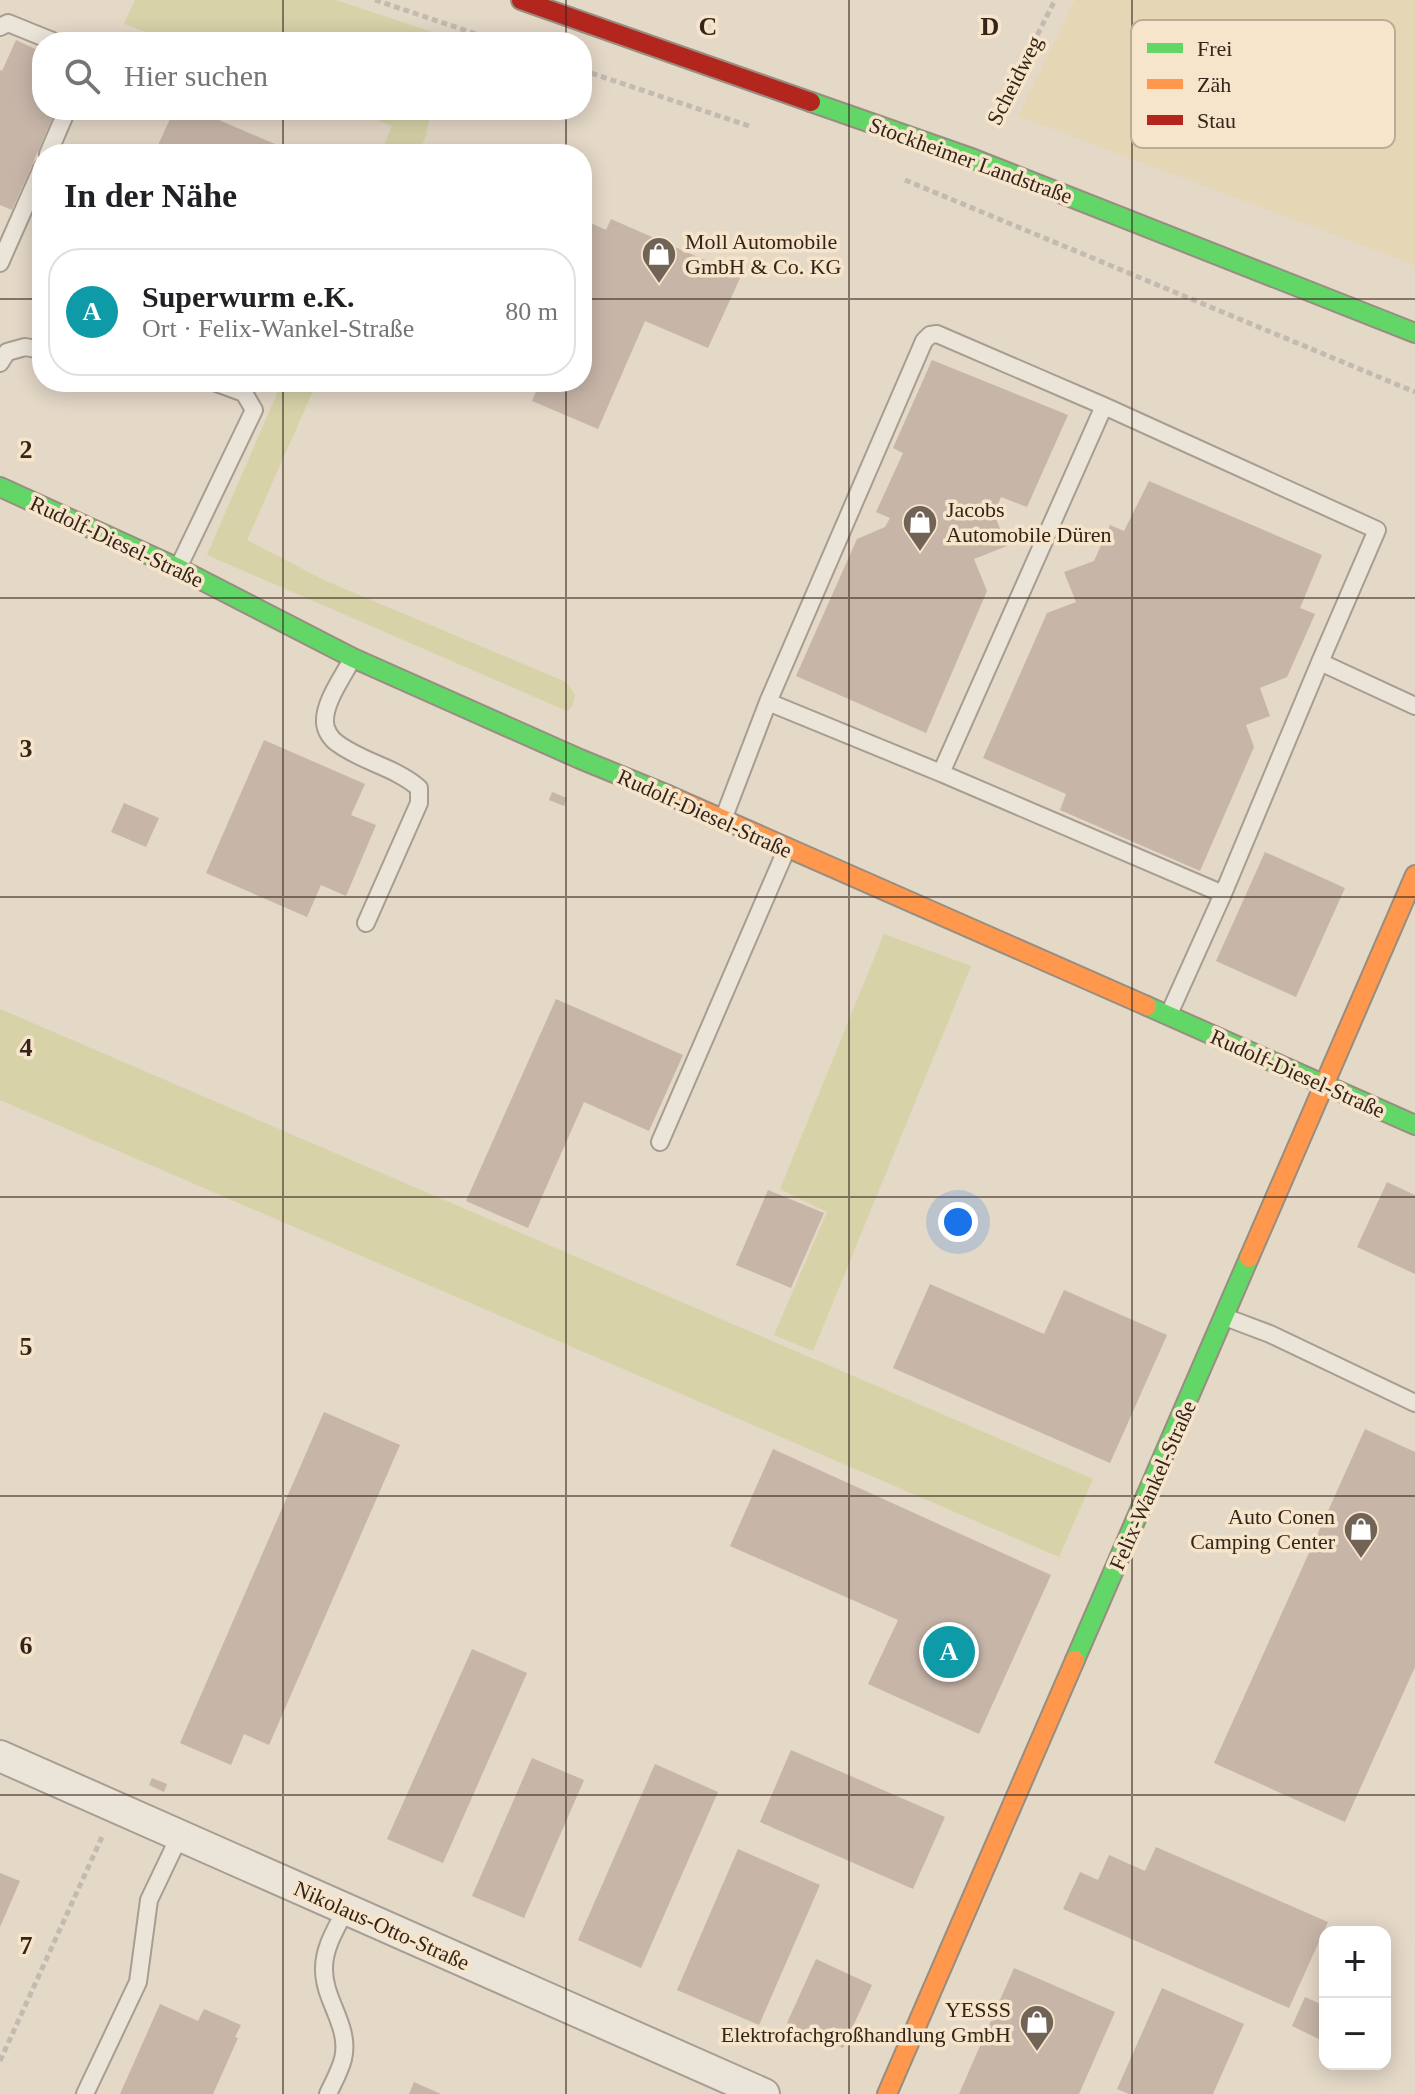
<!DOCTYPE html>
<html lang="de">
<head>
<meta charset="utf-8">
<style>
	:root { --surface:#fff; --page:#f6f6f6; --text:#202124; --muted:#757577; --line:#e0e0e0; --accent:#726357 }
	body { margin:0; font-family:"Times New Roman",serif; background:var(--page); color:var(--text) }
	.controls { position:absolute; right:24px; bottom:24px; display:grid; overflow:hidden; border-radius:16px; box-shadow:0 4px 20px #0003 }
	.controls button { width:72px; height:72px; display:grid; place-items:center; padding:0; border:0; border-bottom:2px solid var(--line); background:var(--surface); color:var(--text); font:40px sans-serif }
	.you { position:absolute; left:958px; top:1222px; width:28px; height:28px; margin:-20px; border:6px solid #fff; border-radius:50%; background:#1a73e8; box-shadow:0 0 0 12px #1a73e833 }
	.badge { display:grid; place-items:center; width:52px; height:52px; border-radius:50%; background:var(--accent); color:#fff; font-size:26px; font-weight:700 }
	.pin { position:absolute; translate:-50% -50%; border:4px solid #fff; box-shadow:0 2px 8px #0006 }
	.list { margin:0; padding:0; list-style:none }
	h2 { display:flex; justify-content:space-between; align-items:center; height:104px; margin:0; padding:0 32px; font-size:34px }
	h2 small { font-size:26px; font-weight:400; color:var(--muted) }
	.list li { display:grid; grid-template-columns:52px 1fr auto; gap:24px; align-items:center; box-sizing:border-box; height:128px; margin:0 16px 16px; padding:0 16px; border:2px solid var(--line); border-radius:32px }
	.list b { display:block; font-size:30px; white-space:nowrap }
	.list p { margin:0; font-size:26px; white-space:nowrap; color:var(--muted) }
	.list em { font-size:26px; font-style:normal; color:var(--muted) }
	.icon { flex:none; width:44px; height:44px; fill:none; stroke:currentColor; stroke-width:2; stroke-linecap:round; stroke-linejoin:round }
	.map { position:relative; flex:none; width:1415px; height:2094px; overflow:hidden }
	.search { position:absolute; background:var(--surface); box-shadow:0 4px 20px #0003; left:32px; top:32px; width:560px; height:88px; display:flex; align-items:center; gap:20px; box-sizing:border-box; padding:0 28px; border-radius:32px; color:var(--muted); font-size:30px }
	.panel { position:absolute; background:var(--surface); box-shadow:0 4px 20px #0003; left:32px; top:144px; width:560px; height:248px; border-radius:32px }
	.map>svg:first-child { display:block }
</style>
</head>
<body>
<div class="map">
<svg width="1415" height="2094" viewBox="0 0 1415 2094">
	<rect width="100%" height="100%" fill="#e4d8c7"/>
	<path fill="#e5d6b6" d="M1075 0H1415V265L1018 116Z"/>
	<path fill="#d7d2a8" d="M135 0H336L444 36 443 42H172L124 24Z
		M352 110H431L426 136 418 154H380L392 126Z
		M282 382H317L247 540 326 581 566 682 575 695 572 707 567 711 207 555Z
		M884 934 971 966 813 1351 774 1335 827 1212 780 1189Z
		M0 1009 1093 1479 1059 1557 0 1100Z"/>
	<path fill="#c7b5a8" d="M16 40 42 52V110H56L12 210 0 205V70L2 71Z
		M174 110H196L298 154H154Z
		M582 219 606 230 611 219 741 276 708 348 645 321 598 429 532 401 540 382H582Z
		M932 360 1068 415 1027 507 1001 497 994 514 1007 546 974 559 987 591 926 733 796 676 857 539 885 527 890 518 876 512 903 453 893 448Z
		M1149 481 1322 555 1300 608 1315 614 1287 677 1260 688 1270 716 1246 725 1254 747 1200 871 1060 810 1066 794 983 758 1047 613 1076 602 1064 572 1094 561 1110 525 1124 531Z
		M264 740 365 784 351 815 376 825 346 896 321 885 307 917 206 873Z
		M552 792 567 798 564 806 549 800Z
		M124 803 159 818 146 847 111 832Z
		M1265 852 1345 888 1296 997 1216 961Z
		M556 999 683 1055 649 1131 584 1102 528 1228 466 1201Z
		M1387 1182 1415 1195V1274L1357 1247Z
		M768 1190 824 1213 791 1288 736 1265Z
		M930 1284 1044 1334 1064 1290 1167 1335 1110 1463 893 1368Z
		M324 1412 400 1445 269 1745 244 1734 231 1765 180 1743Z
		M1365 1429 1415 1452V1667L1345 1822 1214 1763Z
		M773 1449 1051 1575 979 1734 868 1684 898 1620 730 1546Z
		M472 1649 527 1673 443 1863 387 1839Z
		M791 1750 945 1817 913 1889 760 1822Z
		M532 1758 584 1780 524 1918 472 1896Z
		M655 1764 718 1792 641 1968 578 1940Z
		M152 1778 167 1784 164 1792 149 1785Z
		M1156 1847 1328 1922 1289 2008 1063 1909 1080 1872 1098 1880 1109 1855 1145 1871Z
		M738 1849 820 1885 759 2025 677 1990Z
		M0 1873 20 1881 0 1927Z
		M816 1959 872 1985 843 2048 787 2023Z
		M1014 1968 1115 2012 1079 2094H959Z
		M1162 1988 1244 2024 1213 2094H1129L1117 2089Z
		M1305 1997 1325 2006V2042L1292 2026Z
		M160 2004 198 2021 204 2009 241 2025 235 2037 238 2038 213 2094H120Z
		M414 2082 441 2094H409Z"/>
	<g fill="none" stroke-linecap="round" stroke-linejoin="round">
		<g stroke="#a89d91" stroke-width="20">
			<path id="lane" d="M0 27 8 23 55 42
				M48 154 67 110
				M0 263 42 168
				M0 363 7 352 25 347 42 350
				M179 566 254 410 244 393 214 382
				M352 659C343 677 324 702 325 722 325 730 331 739 337 743 362 762 395 767 419 788V803L366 923
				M768 702 941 773 1104 406
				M941 773 1223 894 1320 662
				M724 817 768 702 924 341 930 335 937 334 1104 406 1377 530 1320 662 1415 706
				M1169 1014 1223 894
				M660 1142 787 848
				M1225 1317 1270 1334 1415 1403
				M85 2094 138 1982 149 1900 180 1835
				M328 2094C333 2083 340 2071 343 2059 351 2026 323 2000 324 1968 324 1947 337 1927 346 1909"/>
		</g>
		<g stroke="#a89d91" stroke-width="34">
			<path id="street" d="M0 1756 764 2094"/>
		</g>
		<g stroke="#988d81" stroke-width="22">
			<path id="fast" d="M811 102 974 159 1415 333
				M0 487 178 568 353 658 580 759 668 795
				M1147 1006 1415 1125
				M1075 1660 1249 1258"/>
		</g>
		<g stroke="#988d81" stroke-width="22">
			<path id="slow" d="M668 795 1147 1006
				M1249 1258 1415 875
				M887 2094 1075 1660"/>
		</g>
		<g stroke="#988d81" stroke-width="22">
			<path id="jam" d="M521 0 811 102"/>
		</g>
		<path stroke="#c3bab0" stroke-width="5" stroke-dasharray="6 4" stroke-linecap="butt" d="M375 0 500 42
			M582 70 752 127
			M992 124 1055 0
			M905 180 1415 392
			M0 2061 102 1837"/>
		<use href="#lane" stroke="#ebe4d9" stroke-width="16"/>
		<use href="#street" stroke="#ebe4d9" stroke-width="30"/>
		<use href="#fast" stroke="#63d668" stroke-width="18"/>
		<use href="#slow" stroke="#ff974d" stroke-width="18"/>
		<use href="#jam" stroke="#b3261e" stroke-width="18"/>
	</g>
	<path fill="none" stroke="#35241a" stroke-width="2" stroke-opacity="0.55" d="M283 0V42M566 0V42M849 0V2094M1132 0V2094M283 110V154M566 110V154M0 299H42M582 299H1415M283 382V2094M566 382V2094M0 598H1415M0 897H1415M0 1197H1415M0 1496H1415M0 1795H1415"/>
	<defs>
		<g id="shop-pin" transform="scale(1.8)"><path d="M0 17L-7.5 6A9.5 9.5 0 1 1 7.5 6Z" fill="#726357" stroke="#f7e5cb"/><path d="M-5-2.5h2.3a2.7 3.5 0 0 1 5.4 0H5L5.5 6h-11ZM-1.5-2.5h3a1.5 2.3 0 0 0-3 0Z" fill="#fff"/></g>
	</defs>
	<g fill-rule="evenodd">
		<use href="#shop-pin" x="659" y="254"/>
		<use href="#shop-pin" x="920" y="522"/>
		<use href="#shop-pin" x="1361" y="1529"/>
		<use href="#shop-pin" x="1037" y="2022"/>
	</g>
	<g text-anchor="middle" stroke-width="7" stroke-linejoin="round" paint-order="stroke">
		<g font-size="22" fill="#35241a" stroke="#f7e5cb">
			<text transform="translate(1014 80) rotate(-63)" y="8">Scheidweg</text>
			<text transform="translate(971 160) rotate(20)" y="8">Stockheimer Landstraße</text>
			<text transform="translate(117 541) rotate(25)" y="8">Rudolf-Diesel-Straße</text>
			<text transform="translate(705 813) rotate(24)" y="8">Rudolf-Diesel-Straße</text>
			<text transform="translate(1298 1073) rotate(24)" y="8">Rudolf-Diesel-Straße</text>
			<text transform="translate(1152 1485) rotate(-66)" y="8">Felix-Wankel-Straße</text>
			<text transform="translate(382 1925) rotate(24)" y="8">Nikolaus-Otto-Straße</text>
		</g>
		<g font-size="22" fill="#35241a" stroke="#f7e5cb" text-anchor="start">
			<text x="685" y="249">Moll Automobile<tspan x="685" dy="25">GmbH &amp; Co. KG</tspan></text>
			<text x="946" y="517">Jacobs<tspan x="946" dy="25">Automobile Düren</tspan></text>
			<text x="1335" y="1524" text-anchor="end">Auto Conen<tspan x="1335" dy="25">Camping Center</tspan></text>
			<text x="1011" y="2017" text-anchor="end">YESSS<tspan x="1011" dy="25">Elektrofachgroßhandlung GmbH</tspan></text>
		</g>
	</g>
	<rect x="1131" y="20" width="264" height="128" rx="12" fill="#f7e5cb" stroke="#bdab96" stroke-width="2"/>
	<rect x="1147" y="43" width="36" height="10" fill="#63d668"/>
	<rect x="1147" y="79" width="36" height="10" fill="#ff974d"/>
	<rect x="1147" y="115" width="36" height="10" fill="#b3261e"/>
	<g font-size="22" fill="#35241a">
		<text x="1197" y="56">Frei</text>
		<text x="1197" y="92">Zäh</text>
		<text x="1197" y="128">Stau</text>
	</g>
	<g font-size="26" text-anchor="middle" font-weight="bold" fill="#35241a" stroke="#f7e5cb" stroke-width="7" stroke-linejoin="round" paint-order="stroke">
		<text x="708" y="35">C</text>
		<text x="990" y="35">D</text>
		<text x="26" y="458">2</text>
		<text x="26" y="757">3</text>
		<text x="26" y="1056">4</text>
		<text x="26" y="1355">5</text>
		<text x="26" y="1654">6</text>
		<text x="26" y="1954">7</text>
	</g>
</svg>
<div class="controls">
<button>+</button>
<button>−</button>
</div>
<div class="you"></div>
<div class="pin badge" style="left:949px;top:1652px;background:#0f9aa8">A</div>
<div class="search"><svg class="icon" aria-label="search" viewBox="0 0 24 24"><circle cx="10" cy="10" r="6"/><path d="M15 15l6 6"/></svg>Hier suchen</div>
<section class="panel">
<h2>In der Nähe<small></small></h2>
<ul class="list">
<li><span class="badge" style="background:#0f9aa8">A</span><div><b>Superwurm e.K.</b><p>Ort · Felix-Wankel-Straße</p></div><em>80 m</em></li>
</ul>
</section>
</div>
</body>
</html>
